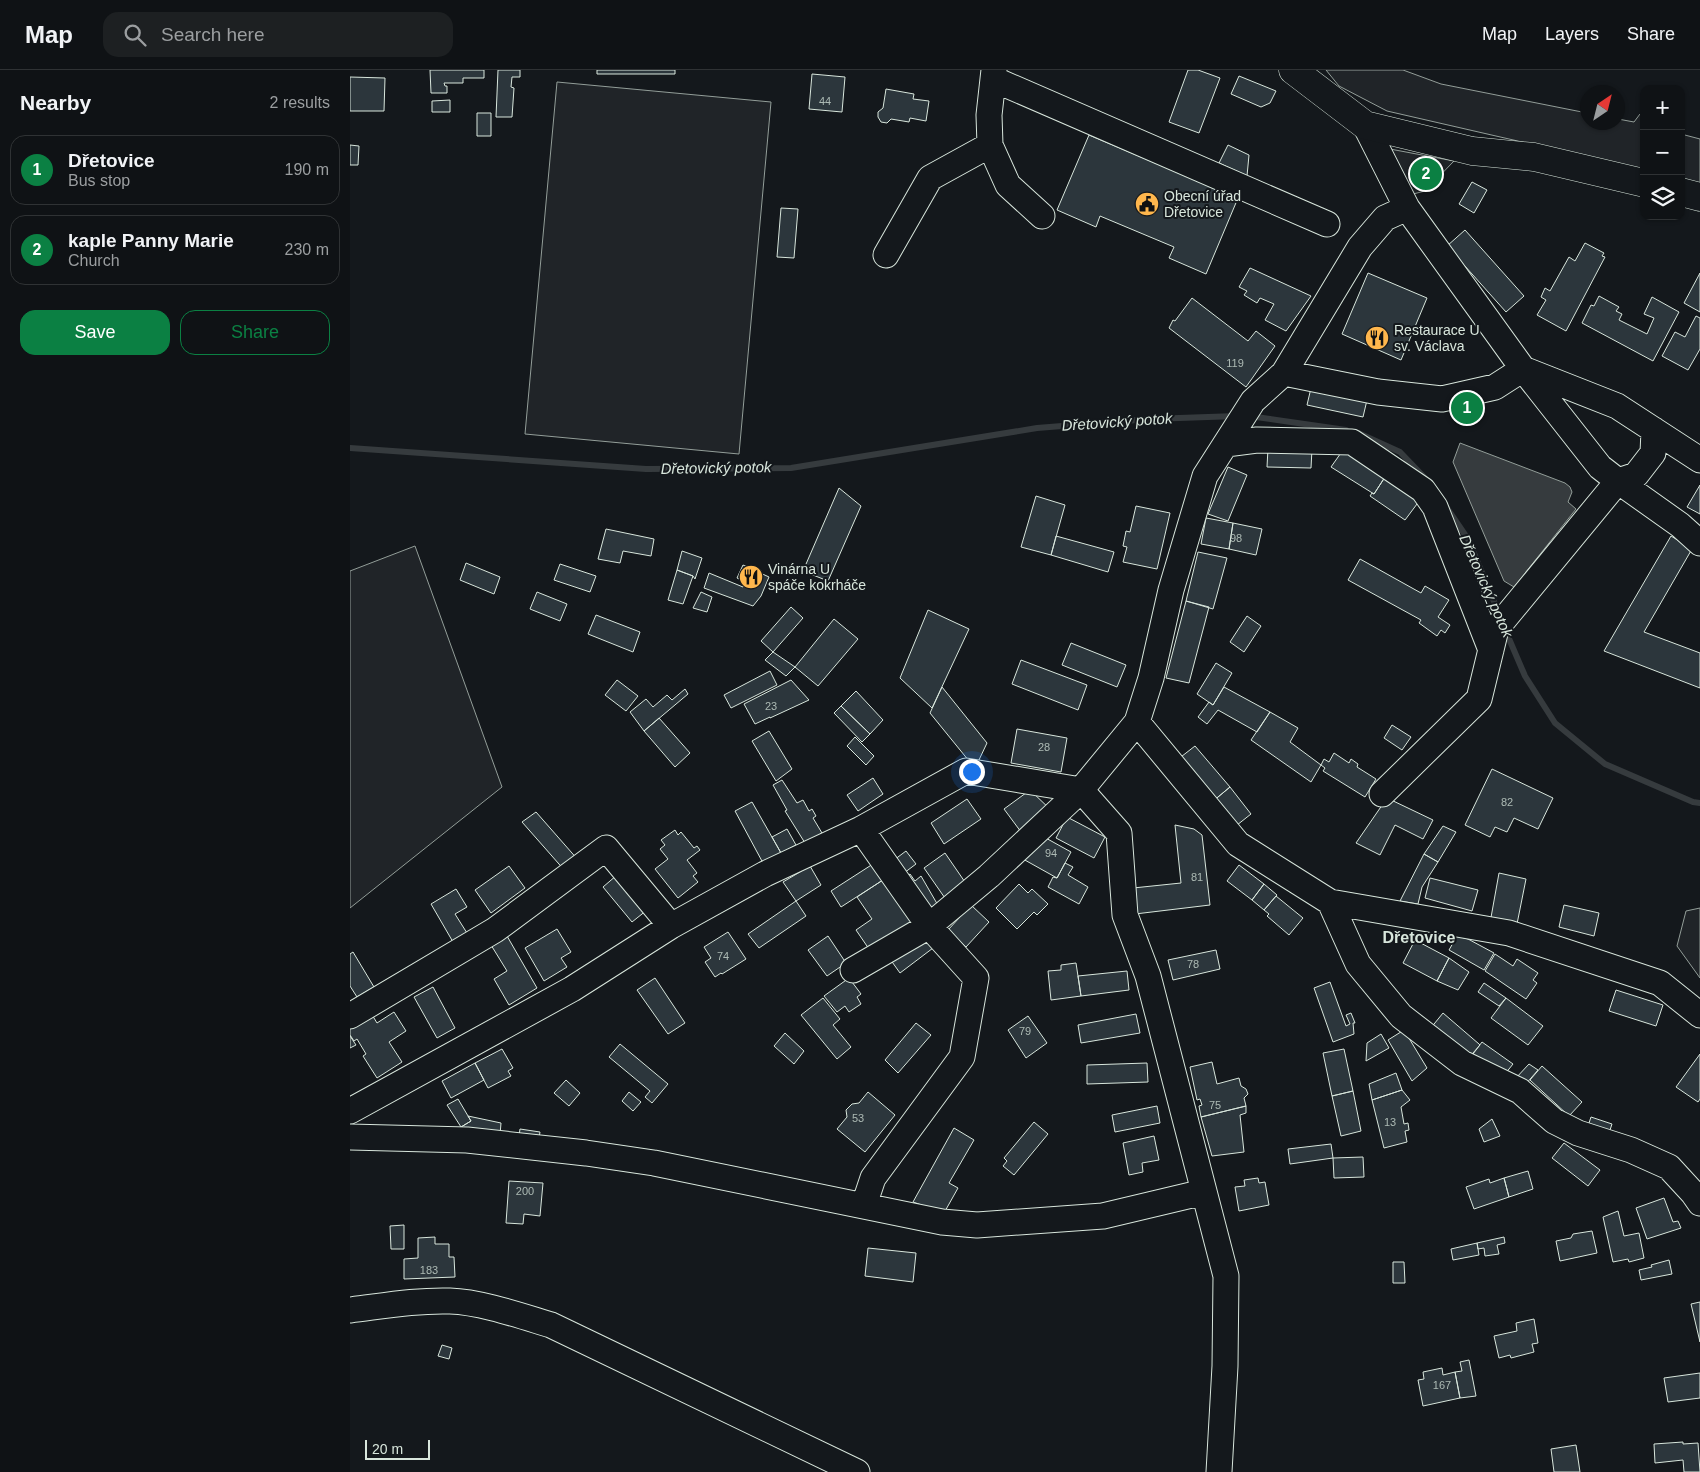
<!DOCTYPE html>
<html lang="en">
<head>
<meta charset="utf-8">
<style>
	:root { --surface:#0f1215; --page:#1d2022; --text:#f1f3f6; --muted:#9b9ea0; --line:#2f3234; --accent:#0b8043 }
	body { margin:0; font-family:Arial,sans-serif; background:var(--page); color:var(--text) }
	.controls { position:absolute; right:15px; top:15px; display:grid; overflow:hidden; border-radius:10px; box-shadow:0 1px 4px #0004 }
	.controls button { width:45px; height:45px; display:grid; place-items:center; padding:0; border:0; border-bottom:1px solid var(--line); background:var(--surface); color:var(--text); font:25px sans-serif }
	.compass { position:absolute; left:1230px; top:15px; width:45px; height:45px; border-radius:50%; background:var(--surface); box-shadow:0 1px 4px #0004; rotate:35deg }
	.scale { position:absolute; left:15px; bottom:12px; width:65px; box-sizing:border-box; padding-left:5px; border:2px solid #d8e6dc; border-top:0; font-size:14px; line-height:18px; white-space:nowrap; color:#d8e6dc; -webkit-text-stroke:4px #14181c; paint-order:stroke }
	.you { position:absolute; left:621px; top:701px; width:18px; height:18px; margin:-12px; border:4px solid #fff; border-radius:50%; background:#1a73e8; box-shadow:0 0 0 8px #1a73e833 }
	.badge { display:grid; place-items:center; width:32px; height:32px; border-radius:50%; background:var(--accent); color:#fff; font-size:16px; font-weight:700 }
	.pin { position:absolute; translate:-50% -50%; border:2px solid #fff; box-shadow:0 1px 5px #0006 }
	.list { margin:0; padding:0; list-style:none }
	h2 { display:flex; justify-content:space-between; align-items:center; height:65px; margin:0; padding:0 20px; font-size:21px }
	h2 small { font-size:16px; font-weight:400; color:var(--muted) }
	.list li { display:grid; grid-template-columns:32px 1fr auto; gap:15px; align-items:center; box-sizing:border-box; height:70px; margin:0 10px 10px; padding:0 10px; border:1px solid var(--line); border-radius:15px }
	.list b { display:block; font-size:19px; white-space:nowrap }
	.list p { margin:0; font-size:16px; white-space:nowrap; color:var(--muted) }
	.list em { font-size:16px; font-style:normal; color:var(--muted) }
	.actions { display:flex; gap:10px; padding:15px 20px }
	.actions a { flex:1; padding:11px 0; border:1px solid var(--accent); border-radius:15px; text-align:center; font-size:18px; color:var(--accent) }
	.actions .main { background:var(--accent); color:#fff }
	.icon { flex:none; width:28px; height:28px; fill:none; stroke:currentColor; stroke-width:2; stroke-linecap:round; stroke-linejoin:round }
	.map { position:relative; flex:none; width:1350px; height:1402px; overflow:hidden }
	header { display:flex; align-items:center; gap:30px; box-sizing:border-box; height:70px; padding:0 25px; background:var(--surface); border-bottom:1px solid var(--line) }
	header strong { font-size:24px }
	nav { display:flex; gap:28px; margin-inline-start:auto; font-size:18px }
	.search { width:350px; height:45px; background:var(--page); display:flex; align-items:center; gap:12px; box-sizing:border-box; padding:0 18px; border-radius:15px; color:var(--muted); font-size:19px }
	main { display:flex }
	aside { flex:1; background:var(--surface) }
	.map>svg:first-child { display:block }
</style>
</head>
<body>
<header>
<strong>Map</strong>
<div class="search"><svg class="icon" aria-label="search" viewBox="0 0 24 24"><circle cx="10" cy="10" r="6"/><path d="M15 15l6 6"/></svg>Search here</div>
<nav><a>Map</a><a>Layers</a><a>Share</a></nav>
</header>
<main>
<aside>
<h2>Nearby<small>2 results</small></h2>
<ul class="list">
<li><span class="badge">1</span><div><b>Dřetovice</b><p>Bus stop</p></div><em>190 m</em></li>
<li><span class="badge">2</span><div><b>kaple Panny Marie</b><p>Church</p></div><em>230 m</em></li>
</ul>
<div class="actions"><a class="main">Save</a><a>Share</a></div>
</aside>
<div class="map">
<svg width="1350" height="1402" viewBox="0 0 1350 1402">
	<rect width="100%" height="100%" fill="#14181c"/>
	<path fill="#202428" stroke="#939e99" d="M976 0H1053L1091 14 1237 43 1238 52H1268V49L1284 52 1290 44 1294 45V100L1037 41 989 16Z
		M207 12 421 32 389 384 175 364Z
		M1331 64 1350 69V113L1331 109Z
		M1040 79 1104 91 1075 121 1063 124Z
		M65 476 152 717 0 838V501Z
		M1350 838V908L1327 876 1336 841Z"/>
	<path fill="#363b3e" stroke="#939e99" d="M1110 373 1215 413 1220 417 1222 422 1218 432 1226 439 1164 517 1154 511 1103 392Z"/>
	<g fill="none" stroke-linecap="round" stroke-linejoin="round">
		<path stroke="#363b3e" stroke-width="6" d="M899 346 996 360
			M1006 362 1050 382 1075 408
			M0 378 296 399 441 398 687 358 800 349 887 346
			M1097 438 1118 469 1150 546
			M1154 557 1175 606 1205 653 1255 694 1343 732 1350 733"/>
	</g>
	<path fill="#2c363c" stroke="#d8e6dc" d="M80 0H134V8H113V13H94L95 16H97V23H81Z
		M148 0H170V7H162L161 17 164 18 162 47H146Z
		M247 0H325V4H247Z
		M838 0H848L870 8 849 63 819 52Z
		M462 4 495 7 492 42 459 39Z
		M889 6 926 21 920 33 911 37 881 24Z
		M0 7 35 8 34 41H0Z
		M536 19 564 24 563 29 579 31 576 51 560 48 559 52 541 49 537 53 531 52 528 47V42L533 38Z
		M100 30V42H82V31Z
		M127 43H141V66H127Z
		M739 65 888 128 856 204 819 188 824 177 750 146 746 157 707 140Z
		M0 75 9 76 8 95H0Z
		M878 75 899 85 897 106 869 93Z
		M1077 96 1080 97 1082 101 1078 110 1069 107 1073 97Z
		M1122 112 1137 120 1124 143 1109 134Z
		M431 138 448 139 444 188 427 187Z
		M1115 160 1174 226 1156 242 1097 176Z
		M1235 173 1254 183 1252 186 1255 187 1216 261 1187 245 1196 230 1191 227 1195 218 1200 221 1219 187 1225 191Z
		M900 198 961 226 936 261 915 250 924 234 910 228 907 233 894 225 897 221 889 217Z
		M1018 203 1077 228 1051 290 992 264Z
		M1350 203V242L1334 233Z
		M1249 226 1269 237 1266 241 1272 244 1269 250 1297 264 1304 248 1294 244 1302 227 1329 242 1303 291 1232 253 1241 235 1244 236Z
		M842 228 898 271 906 261 925 276 896 317 819 258 823 250 825 251Z
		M1346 246 1350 248V279L1338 300 1312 286 1325 262 1335 267Z
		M961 318 1017 330 1013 347 957 335Z
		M918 378 962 379 961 398 917 397Z
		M993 380 1035 407 1024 424 981 397Z
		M878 397 897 405 878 451 858 444Z
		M1035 407 1070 430 1055 450 1020 426 1022 423 1024 424Z
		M1350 415V444L1337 437Z
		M489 418 511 436 478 511 453 501Z
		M686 426 715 435 701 485 671 477Z
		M786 436 820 443 807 499 773 492 777 477 773 476 776 461 780 462Z
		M856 448 883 453 879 479 851 474Z
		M883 453 912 459 906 485 879 479Z
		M256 459 304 469 301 486 273 481 270 493 248 489Z
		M706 466 764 482 758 502 701 485Z
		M1321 466 1342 479 1294 562 1350 583V618L1254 581Z
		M332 481 352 488 345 509 343 506 327 500Z
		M848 482 877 488 863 539 836 531Z
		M1010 489 1071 523 1075 516 1099 530 1088 547 1100 555 1095 563 1091 560 1087 566 1069 553 1071 550 998 510Z
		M116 493 150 507 144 524 110 510Z
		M210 494 246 506 240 522 204 510Z
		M393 495 419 507 411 526 403 536 354 518 359 503 393 517 395 512 387 508Z
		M327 500 343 506 333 534 318 530Z
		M187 522 217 534 210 551 180 539Z
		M351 522 362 527 357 542 343 538Z
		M836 531 859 537 839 613 816 608Z
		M441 537 453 548 423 582 411 571Z
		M578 540 619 559 582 638 550 608Z
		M246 545 290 562 283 582 238 564Z
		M897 546 911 556 894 582 880 572Z
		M484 549 508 569 468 616 445 597Z
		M721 573 776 595 767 617 712 595Z
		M423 582 445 597 436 606 415 590Z
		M671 590 737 615 728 640 662 614Z
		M866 593 882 603 863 635 847 624Z
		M420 601 427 615 381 638 374 625Z
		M267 610 288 626 276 641 255 625Z
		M441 610 459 630 420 648V647L405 654 394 634Z
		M592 617 637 673 628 692 619 691 580 643Z
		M874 617 920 642 907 662 868 640 857 654 848 647 859 632 863 635Z
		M335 619 338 624 294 661 280 642 296 629 303 637 317 625 322 630Z
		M506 621 533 650 520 664 491 636Z
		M491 636 520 664 512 672 484 643Z
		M920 642 948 658 940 672 971 695 961 712 901 670Z
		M309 648 340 683 325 697 294 661Z
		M1042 655 1061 667 1052 680 1034 668Z
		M667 659 717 668 711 702 661 693Z
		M419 661 442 699 426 711 402 671Z
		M505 667 524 686 516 695 497 676Z
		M845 676 880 717 862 732 827 690Z
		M984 683 999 693 1001 689 1008 694 1007 697 1026 709 1015 727 973 701 975 698 971 695 974 689 979 692Z
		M1142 699 1203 728 1188 759 1164 748 1157 762 1145 757 1140 767 1115 755Z
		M523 708 533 724 508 741 497 725Z
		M432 710 447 733 453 730 459 741 462 739 466 746 463 748 472 763 455 773 435 741 437 740 423 715Z
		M880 717 901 744 882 759 862 732Z
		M680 720 703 742 674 766 654 739Z
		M1037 728 1083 750 1073 769 1045 755 1030 785 1006 773Z
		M617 729 631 749 594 774 581 753Z
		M402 732 431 783 413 793 385 741Z
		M186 742 229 791 216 802 172 752Z
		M717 747 755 767 744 788 706 768Z
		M825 755 844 759 852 765 860 835 785 844 783 818 831 813Z
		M1093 756 1106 762 1088 792 1074 784Z
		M437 759 446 775 431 783 422 767Z
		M325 760 328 765 331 762 344 778 347 776 350 780 337 790 347 803 343 806 348 812 328 828 305 799 318 789 310 779 315 775 311 770Z
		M694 767 721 782 707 808 673 789Z
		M556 781 566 794 550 806 540 793Z
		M595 783 617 815 597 831 574 798Z
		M1074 784 1088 792 1072 817 1068 834 1050 831Z
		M526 792 536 808 491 837 481 821Z
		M715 793 723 797 718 805 738 817 729 834 698 817 703 807 707 808Z
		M889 795 914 814 902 830 877 811Z
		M159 796 175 818 141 843 125 820Z
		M460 796 471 815 446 831 433 812Z
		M1149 803 1176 809 1166 859 1140 853Z
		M560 804 565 811 571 806 589 837 576 848 553 809Z
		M267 805 297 840 282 852 253 817Z
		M536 808 565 853 519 879 506 860 522 849 507 827Z
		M1080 808 1128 820 1122 841 1075 828Z
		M669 814 678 823 682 819 698 834 687 845 684 842 667 859 646 838Z
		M914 814 927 825 914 840 902 830Z
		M106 819 117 837 105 844 117 863 103 872 81 834Z
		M926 826 953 848 939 865 917 846 919 844 914 840Z
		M446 831 456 846 409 878 398 864Z
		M621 835 639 852 616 877 598 860Z
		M1214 835 1249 843 1244 866 1209 857Z
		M207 859 221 882 211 888 217 897 194 911 175 878Z
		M378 862 396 889 372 904 371 903 365 907 355 892 361 888 354 877Z
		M577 862 587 875 550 903 540 889Z
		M157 866 187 918 159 935 144 909 157 901 141 875Z
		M478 866 496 893 477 906 458 880Z
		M1107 866 1118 869 1144 883 1134 900 1099 880Z
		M1065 870 1099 888 1087 911 1053 893Z
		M866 880 870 899 823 910 818 890Z
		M3 882 24 917 7 927 0 916V884Z
		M1145 884 1163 896 1167 889 1188 903 1183 910 1187 913 1176 929 1135 901Z
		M1099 888 1119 902 1108 920 1087 911Z
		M726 893 731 926 701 930 698 901 711 900V895Z
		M777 901 779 920 731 926 728 906Z
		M305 908 335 953 318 964 287 920Z
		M499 908 511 924 507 927 511 934 499 942 495 936 487 942 474 926Z
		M980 912 996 956 1000 954 996 945 1001 943 1005 953H1003L1004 964 983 972 964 918Z
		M1134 913 1156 928 1149 936 1128 922Z
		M83 917 105 958 87 968 64 927Z
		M1266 920 1313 935 1306 956 1259 941Z
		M473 928 490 949 483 955 501 977 487 989 451 945Z
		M1156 928 1193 956 1178 975 1141 948Z
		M44 942 56 961 39 972 52 992 27 1008 13 986 16 984 7 969 4 971 0 965V956L21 943 27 953Z
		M1093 943 1129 974 1130 975 1116 991 1080 959Z
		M786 944 790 963 731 973 728 955Z
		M678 946 697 973 676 988 658 960Z
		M566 953 581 965 548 1003 535 990Z
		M1054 960 1077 998 1062 1011 1038 970Z
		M435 963 454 981 444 994 424 976Z
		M1031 964 1039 978 1016 991 1017 973Z
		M0 966 6 975 0 978Z
		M1132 972 1163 994 1155 1004 1123 984Z
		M270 974 318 1014 302 1033 295 1027 300 1021 259 987Z
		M152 979 163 998 158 1001 161 1006 138 1018 125 993Z
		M994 979 1003 1021 982 1026 973 983Z
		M1350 984V1029L1348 1032 1326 1017Z
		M862 992 867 1014 889 1008 891 1016 896 1019 898 1024 894 1028 896 1036 851 1047 849 1036 852 1035 850 1029 847 1030 840 997Z
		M125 993 134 1010 101 1028 92 1011Z
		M797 993 798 1012 737 1014V995Z
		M1179 994 1188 1000 1175 1015 1165 1009Z
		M1192 996 1232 1032 1219 1046 1180 1010Z
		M1046 1003 1052 1020 1022 1030 1019 1014Z
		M216 1010 230 1023 219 1036 204 1023Z
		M1052 1020 1060 1030 1051 1037 1054 1054 1058 1053 1059 1060 1055 1061 1057 1072 1034 1078 1022 1030Z
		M1003 1021 1011 1061 991 1066 982 1026Z
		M279 1022 291 1032 283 1041 272 1031Z
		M518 1022 545 1045 515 1082 487 1059 497 1047 496 1040 502 1034 509 1033Z
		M108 1029 121 1051 111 1057 97 1035Z
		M807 1036 810 1053 765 1062 762 1045Z
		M896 1036V1043L890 1045 894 1082 862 1086 851 1047Z
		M118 1046 151 1053 150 1065 111 1059V1057L121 1051Z
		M1241 1047 1262 1054 1257 1069 1236 1062Z
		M1142 1049 1150 1066 1134 1072 1129 1059Z
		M684 1052 698 1064 664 1105 653 1096 657 1091 654 1088Z
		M604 1058 624 1070 599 1113 608 1118 594 1143 563 1132Z
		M170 1059 190 1062 189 1068 169 1066Z
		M804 1066 809 1090 792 1093 793 1102 779 1105 773 1073Z
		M1214 1073 1250 1100 1238 1116 1202 1088Z
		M981 1074 983 1088 940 1094 938 1079Z
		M1013 1087 1014 1107 984 1108 983 1088Z
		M1178 1101 1183 1119 1159 1127 1154 1108Z
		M908 1108 909 1113 915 1112 919 1135 889 1141 885 1117 895 1116 894 1110Z
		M1154 1108 1159 1127 1124 1139 1116 1117 1139 1109 1140 1113Z
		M159 1111 193 1113 190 1146 174 1144 173 1154 156 1153Z
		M1314 1128 1323 1152 1328 1151 1331 1158 1297 1169 1286 1138Z
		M1268 1141 1274 1166 1289 1163 1294 1188 1279 1192 1278 1189 1263 1192 1253 1147Z
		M54 1155V1179H41L40 1156Z
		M1242 1161 1247 1183 1210 1191 1206 1171 1221 1168 1223 1164Z
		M85 1167V1174H99V1187H104L105 1207 54 1209V1189L68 1188V1168Z
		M1154 1167 1155 1173 1147 1175 1149 1184 1135 1186 1134 1178 1128 1179 1127 1173Z
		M1127 1173 1129 1185 1103 1190 1101 1179Z
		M518 1178 566 1183 563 1212 515 1206Z
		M1319 1190 1322 1204 1291 1210 1289 1200 1302 1197 1301 1195Z
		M1043 1192H1054L1055 1213H1043Z
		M1350 1232V1272L1341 1234Z
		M1184 1249 1188 1273 1182 1274 1184 1282 1161 1288 1160 1285 1149 1288 1144 1266 1167 1261 1166 1253Z
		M92 1275 102 1278 99 1289 88 1286Z
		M1119 1290 1126 1326 1110 1328 1105 1302 1112 1301 1110 1292Z
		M1092 1298 1093 1305 1105 1302 1110 1328 1073 1336 1068 1310 1074 1309 1073 1302Z
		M1350 1303V1328L1318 1332 1314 1308Z
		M1333 1372V1374L1348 1373 1350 1402H1334L1333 1390 1305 1393 1304 1374Z
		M1226 1375 1230 1402H1204L1201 1379Z"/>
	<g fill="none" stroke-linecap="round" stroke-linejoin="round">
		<g stroke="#d8e6dc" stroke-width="27">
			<path id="minor" d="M644 0 643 9 977 154
				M643 9 639 45 640 75 658 115 692 146
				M1015 55 1057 138 1173 299 1267 336 1350 390
				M536 185 580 108 640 75
				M934 303 1028 322 1092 329 1145 317 1173 299 1250 397 1268 411 1146 559 1129 629 1032 724
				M876 374 907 370 1002 372 1073 420 1085 437 1141 580
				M1268 411 1330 455 1350 473
				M1268 411 1286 405 1303 383 1304 360
				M787 652 888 774 980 832 1159 863 1310 913 1350 945
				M511 759 579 856 626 908 612 987 523 1108 514 1135
				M980 832 1008 894 1051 946 1112 993 1170 1021 1204 1051 1228 1063 1281 1080 1319 1097 1343 1123 1350 1133
				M503 900 579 856 639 806 731 720
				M0 946 145 860 256 778 321 856
				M0 1041 222 919 321 856 415 804 511 759 616 701 731 720
				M0 1067 117 1070 236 1083 304 1093 592 1152 627 1155 753 1146 854 1122
				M0 1240C33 1236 66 1230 100 1231 131 1232 171 1246 201 1255L507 1402
				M869 1402 875 1296 876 1206 798 906 775 845 769 763 731 720 787 652 801 608 821 520 855 406 903 331 934 303 1010 177 1035 148 1057 138"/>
		</g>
		<g stroke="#d8e6dc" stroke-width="29">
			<path id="major" d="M943 0 1015 55 1122 81 1184 87 1294 113
				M1331 122 1350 127"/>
		</g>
		<use href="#minor" stroke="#14181c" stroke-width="25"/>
		<use href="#major" stroke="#14181c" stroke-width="28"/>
	</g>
	<defs>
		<g id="civic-disc" transform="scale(1.25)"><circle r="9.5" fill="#ffb74d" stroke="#14181c"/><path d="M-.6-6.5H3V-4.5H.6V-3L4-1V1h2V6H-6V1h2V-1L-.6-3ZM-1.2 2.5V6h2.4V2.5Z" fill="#111"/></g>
		<g id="restaurant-disc" transform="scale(1.25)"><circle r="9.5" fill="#ffb74d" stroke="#14181c"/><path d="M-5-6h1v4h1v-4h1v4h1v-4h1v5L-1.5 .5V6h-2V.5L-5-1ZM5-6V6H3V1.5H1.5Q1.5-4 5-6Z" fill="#111"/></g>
	</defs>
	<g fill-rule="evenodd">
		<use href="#civic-disc" x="797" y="134"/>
		<use href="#restaurant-disc" x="1027" y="268"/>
		<use href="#restaurant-disc" x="401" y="507"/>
	</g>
	<g text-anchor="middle" stroke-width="4" stroke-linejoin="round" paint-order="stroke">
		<g font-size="11" fill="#adbab4">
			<text x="475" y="35">44</text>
			<text x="885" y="297">119</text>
			<text x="886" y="472">98</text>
			<text x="421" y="640">23</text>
			<text x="694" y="681">28</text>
			<text x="1157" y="736">82</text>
			<text x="701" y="787">94</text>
			<text x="847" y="811">81</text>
			<text x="373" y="890">74</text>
			<text x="843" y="898">78</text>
			<text x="675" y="965">79</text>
			<text x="865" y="1039">75</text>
			<text x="508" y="1052">53</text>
			<text x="1040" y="1056">13</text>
			<text x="175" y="1125">200</text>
			<text x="79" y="1204">183</text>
			<text x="1092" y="1319">167</text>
		</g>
		<g font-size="14" fill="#d8e6dc" stroke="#14181c" text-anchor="start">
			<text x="814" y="131">Obecní úřad<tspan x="814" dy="16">Dřetovice</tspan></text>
			<text x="1044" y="265">Restaurace U<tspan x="1044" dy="16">sv. Václava</tspan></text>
			<text x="418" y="504">Vinárna U<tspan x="418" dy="16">spáče kokrháče</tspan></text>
		</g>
		<g font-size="15" font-style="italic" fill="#d8e6dc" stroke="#14181c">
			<text transform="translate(767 352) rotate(-4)" y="5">Dřetovický potok</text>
			<text transform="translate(366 398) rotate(-1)" y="5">Dřetovický potok</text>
			<text transform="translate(1136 516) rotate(66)" y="5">Dřetovický potok</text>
		</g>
		<g font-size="16" font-weight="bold" fill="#d8e6dc" stroke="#14181c">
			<text x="1069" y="873">Dřetovice</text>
		</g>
	</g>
</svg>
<div class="controls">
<button>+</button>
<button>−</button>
<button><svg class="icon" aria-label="layers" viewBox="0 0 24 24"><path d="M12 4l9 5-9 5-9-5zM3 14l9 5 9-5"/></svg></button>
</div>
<svg class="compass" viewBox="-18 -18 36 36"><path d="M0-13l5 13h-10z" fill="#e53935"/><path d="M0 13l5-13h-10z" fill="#9b9ea0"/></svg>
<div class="scale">20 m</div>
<div class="you"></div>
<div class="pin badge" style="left:1117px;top:338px">1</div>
<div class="pin badge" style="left:1076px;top:104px">2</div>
</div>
</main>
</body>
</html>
